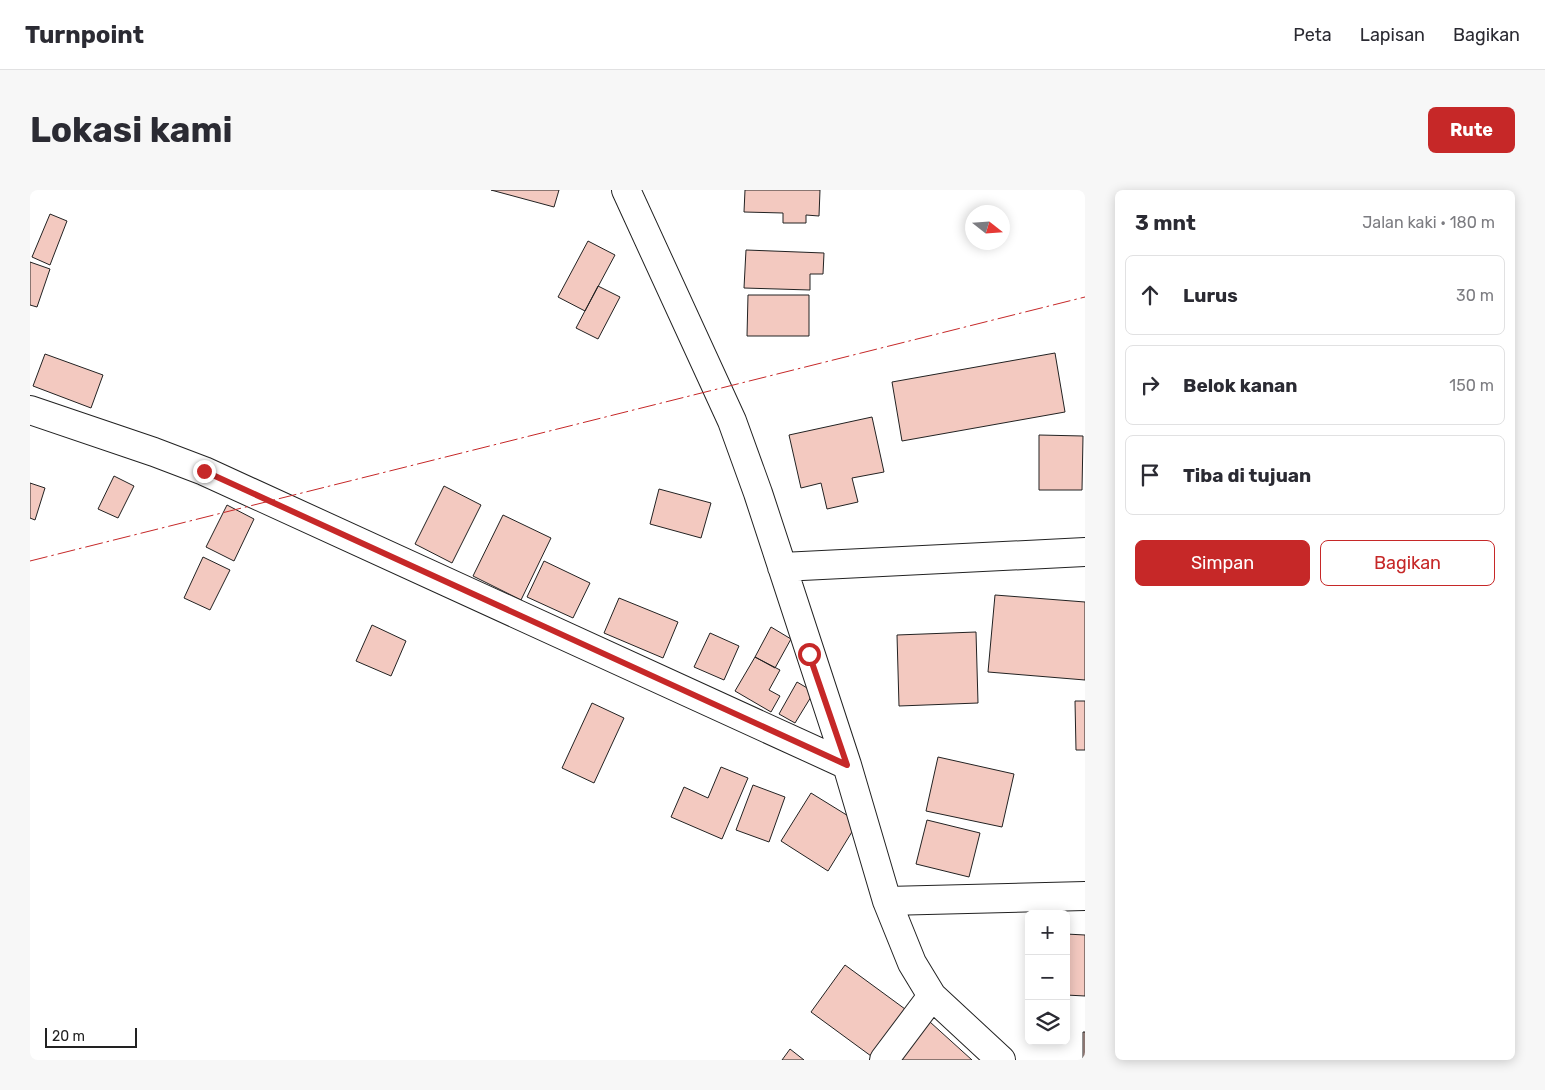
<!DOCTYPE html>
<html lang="id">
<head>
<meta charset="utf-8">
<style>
	:root { --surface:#fff; --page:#f7f7f7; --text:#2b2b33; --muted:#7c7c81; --line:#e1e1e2; --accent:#c62828 }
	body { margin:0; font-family:Rubik,sans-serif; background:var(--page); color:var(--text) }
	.controls { position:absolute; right:15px; bottom:15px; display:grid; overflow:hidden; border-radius:8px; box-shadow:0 2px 12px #0003 }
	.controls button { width:45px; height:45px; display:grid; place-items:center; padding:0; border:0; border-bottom:1px solid var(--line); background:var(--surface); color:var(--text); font:25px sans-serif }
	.compass { position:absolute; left:935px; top:15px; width:45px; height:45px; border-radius:50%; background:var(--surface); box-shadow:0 2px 12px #0003; rotate:107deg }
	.scale { position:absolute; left:15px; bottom:12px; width:92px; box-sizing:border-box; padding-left:5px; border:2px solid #222; border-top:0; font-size:14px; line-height:18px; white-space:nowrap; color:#222; -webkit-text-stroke:4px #fff; paint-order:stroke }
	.stop { position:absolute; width:15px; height:15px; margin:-11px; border:4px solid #c62828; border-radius:50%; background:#fff }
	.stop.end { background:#c62828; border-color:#fff; box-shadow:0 1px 5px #0008 }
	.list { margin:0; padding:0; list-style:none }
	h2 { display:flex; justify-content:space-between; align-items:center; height:65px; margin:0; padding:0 20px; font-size:21px }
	h2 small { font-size:16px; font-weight:400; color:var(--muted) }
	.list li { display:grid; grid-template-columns:32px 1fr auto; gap:15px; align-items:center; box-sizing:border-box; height:80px; margin:0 10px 10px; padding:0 10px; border:1px solid var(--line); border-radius:8px }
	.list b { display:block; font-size:19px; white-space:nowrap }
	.list em { font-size:16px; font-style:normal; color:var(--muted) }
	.actions { display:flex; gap:10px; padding:15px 20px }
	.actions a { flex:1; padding:11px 0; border:1px solid var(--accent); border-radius:8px; text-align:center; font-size:18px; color:var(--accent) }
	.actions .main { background:var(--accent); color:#fff }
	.icon { flex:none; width:28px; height:28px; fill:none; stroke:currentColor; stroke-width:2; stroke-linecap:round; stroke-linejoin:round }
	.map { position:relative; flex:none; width:1055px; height:870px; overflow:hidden; border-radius:8px }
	header { display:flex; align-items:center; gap:30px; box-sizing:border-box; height:70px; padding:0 25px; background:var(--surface); border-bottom:1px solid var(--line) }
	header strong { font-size:24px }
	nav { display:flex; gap:28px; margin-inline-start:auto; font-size:18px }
	.intro { display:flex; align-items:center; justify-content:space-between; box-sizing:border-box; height:120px; padding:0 30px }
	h1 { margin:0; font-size:35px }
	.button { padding:12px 22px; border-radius:8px; background:var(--accent); color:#fff; font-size:18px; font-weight:700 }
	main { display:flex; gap:30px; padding:0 30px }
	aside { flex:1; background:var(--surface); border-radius:8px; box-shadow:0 2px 12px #0003 }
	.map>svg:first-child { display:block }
</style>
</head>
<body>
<header>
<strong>Turnpoint</strong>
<nav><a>Peta</a><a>Lapisan</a><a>Bagikan</a></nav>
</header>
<div class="intro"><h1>Lokasi kami</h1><a class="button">Rute</a></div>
<main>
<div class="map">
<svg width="1055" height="870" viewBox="0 0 1055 870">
	<rect width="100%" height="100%" fill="#fff"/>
	<path fill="#f3c9c0" stroke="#222" d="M461 0H529L524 17Z
		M715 0H790L789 26 776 25V33H753V23L714 22Z
		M20 24 37 31 20 75 2 67Z
		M558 51 585 65 555 121 528 107Z
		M716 60 794 63 793 84H780V100L714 98Z
		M0 72 20 79 7 117 0 115Z
		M568 96 590 107 568 149 546 138Z
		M718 105H779V146H717Z
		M1025 163 1035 222 872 251 862 192Z
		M15 164 73 185 61 218 3 196Z
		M842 227 854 282 822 288 828 312 797 319 791 293 771 298 759 245Z
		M1009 245 1053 246 1052 300H1009Z
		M84 286 104 296 88 328 68 319Z
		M0 293 15 298 5 330 0 328Z
		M414 296 451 315 422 373 385 354Z
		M629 299 681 313 671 348 620 334Z
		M197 315 224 329 204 371 176 357Z
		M473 325 521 348 491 410 443 386Z
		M173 367 200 380 180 420 154 408Z
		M514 371 560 393 543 428 497 407Z
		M965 405 1055 412V490L958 482Z
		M589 408 648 432 633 468 574 443Z
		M342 435 376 451 361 486 326 471Z
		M741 437 761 449 745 478 725 467Z
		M946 442 948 513 869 516 867 445Z
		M680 443 709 456 694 490 664 477Z
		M725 467 750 480 739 500 750 506 741 522 705 501Z
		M767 492 784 502 765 533 749 524Z
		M1045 511H1055V560H1046Z
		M562 513 594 528 564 593 532 578Z
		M908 567 984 584 972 637 896 621Z
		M691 577 718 588 692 649 641 627 654 597 678 608Z
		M723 595 755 607 739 652 706 640Z
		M781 603 828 632 798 681 751 651Z
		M897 630 950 643 939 687 886 674Z
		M1036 744 1055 745V806L1036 805Z
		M815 775 875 819 841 866 781 822Z
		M900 832 942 870H867Z
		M1053 842H1055V870H1053Z
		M760 859 774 870H752Z"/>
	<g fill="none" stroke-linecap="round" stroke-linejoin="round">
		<g stroke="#222" stroke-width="30">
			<path id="minor" d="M596 0 702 231 728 303 817 575 857 711 882 773 902 806 971 870
				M0 220 124 262 174 281 817 575
				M752 377 1055 362
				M857 711 1055 706
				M854 870 902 806"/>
		</g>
		<use href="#minor" stroke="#fff" stroke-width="28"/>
		<path stroke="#c62828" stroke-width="1" stroke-dasharray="18 4 2.5 4" stroke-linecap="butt" d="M0 371 1055 107"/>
	</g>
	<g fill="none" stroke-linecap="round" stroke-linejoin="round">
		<path stroke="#c62828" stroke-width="6" d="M174 281 817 575 779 464"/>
	</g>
</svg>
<div class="controls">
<button>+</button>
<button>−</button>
<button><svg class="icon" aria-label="layers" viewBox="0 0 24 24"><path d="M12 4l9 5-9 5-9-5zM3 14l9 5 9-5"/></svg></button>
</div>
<svg class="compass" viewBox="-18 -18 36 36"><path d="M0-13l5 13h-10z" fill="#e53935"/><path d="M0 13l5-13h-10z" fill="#7c7c81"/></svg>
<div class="scale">20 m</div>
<div class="stop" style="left:779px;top:464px"></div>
<div class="stop end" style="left:174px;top:281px"></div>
</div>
<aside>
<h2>3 mnt<small>Jalan kaki · 180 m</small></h2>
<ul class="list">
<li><svg class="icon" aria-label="ahead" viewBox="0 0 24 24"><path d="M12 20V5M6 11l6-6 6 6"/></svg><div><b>Lurus</b></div><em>30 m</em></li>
<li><svg class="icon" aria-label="right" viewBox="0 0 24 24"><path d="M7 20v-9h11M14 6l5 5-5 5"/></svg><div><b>Belok kanan</b></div><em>150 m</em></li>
<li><svg class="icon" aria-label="arrive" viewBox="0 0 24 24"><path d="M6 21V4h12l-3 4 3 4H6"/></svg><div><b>Tiba di tujuan</b></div></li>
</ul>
<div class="actions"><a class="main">Simpan</a><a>Bagikan</a></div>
</aside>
</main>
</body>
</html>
